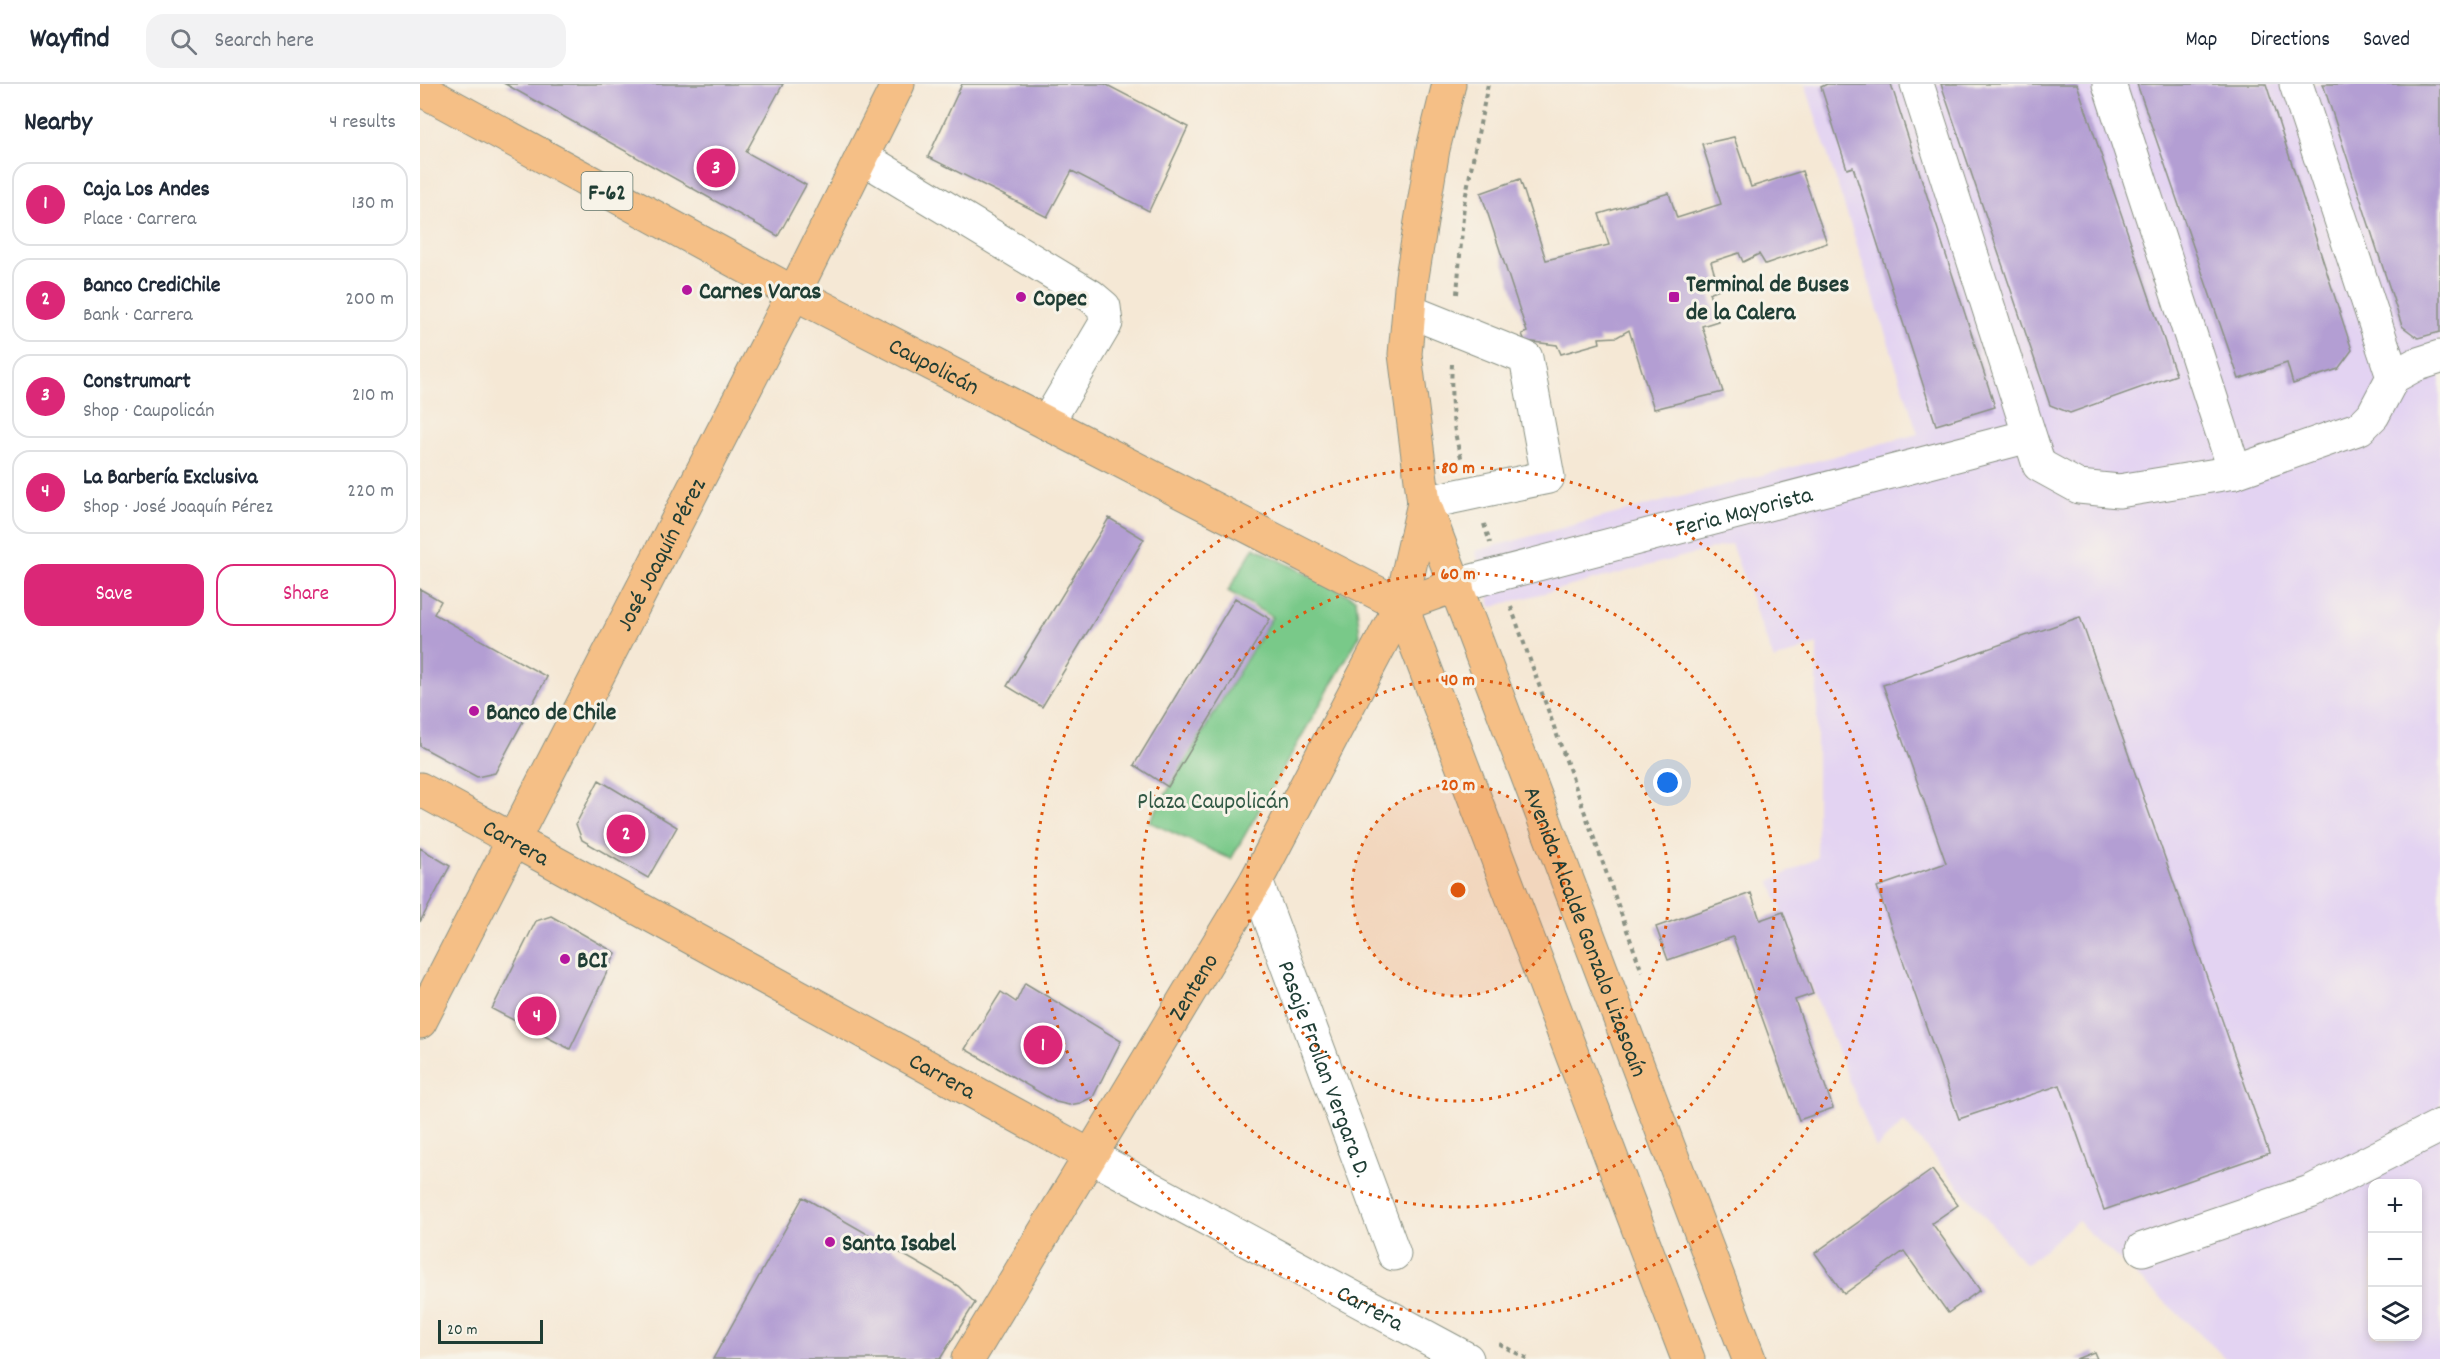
<!DOCTYPE html>
<html lang="en">
<head>
<meta charset="utf-8">
<style>
	:root { --surface:#fff; --page:#f2f2f3; --text:#1f2937; --muted:#747a83; --line:#e0e1e3; --accent:#db2777 }
	body { margin:0; font-family:Dekko,sans-serif; background:var(--page); color:var(--text) }
	.controls { position:absolute; right:18px; bottom:18px; display:grid; overflow:hidden; border-radius:12px; box-shadow:0 3px 9px #0003 }
	.controls button { width:54px; height:54px; display:grid; place-items:center; padding:0; border:0; border-bottom:2px solid var(--line); background:var(--surface); color:var(--text); font:30px sans-serif }
	.scale { position:absolute; left:18px; bottom:15px; width:105px; box-sizing:border-box; padding-left:6px; border:3px solid #1f3d34; border-top:0; font-size:16px; line-height:21px; white-space:nowrap; color:#1f3d34; -webkit-text-stroke:4px #f7f3e8; paint-order:stroke }
	.you { position:absolute; left:1248px; top:699px; width:21px; height:21px; margin:-15px; border:4px solid #fff; border-radius:50%; background:#1a73e8; box-shadow:0 0 0 9px #1a73e833 }
	.badge { display:grid; place-items:center; width:39px; height:39px; border-radius:50%; background:var(--accent); color:#fff; font-size:20px; font-weight:700 }
	.pin { position:absolute; translate:-50% -50%; border:3px solid #fff; box-shadow:0 2px 6px #0006 }
	.list { margin:0; padding:0; list-style:none }
	h2 { display:flex; justify-content:space-between; align-items:center; height:78px; margin:0; padding:0 24px; font-size:26px }
	h2 small { font-size:20px; font-weight:400; color:var(--muted) }
	.list li { display:grid; grid-template-columns:39px 1fr auto; gap:18px; align-items:center; box-sizing:border-box; height:84px; margin:0 12px 12px; padding:0 12px; border:2px solid var(--line); border-radius:18px }
	.list b { display:block; font-size:22px; white-space:nowrap }
	.list p { margin:0; font-size:20px; white-space:nowrap; color:var(--muted) }
	.list em { font-size:20px; font-style:normal; color:var(--muted) }
	.actions { display:flex; gap:12px; padding:18px 24px }
	.actions a { flex:1; padding:14px 0; border:2px solid var(--accent); border-radius:18px; text-align:center; font-size:21px; color:var(--accent) }
	.actions .main { background:var(--accent); color:#fff }
	.icon { flex:none; width:33px; height:33px; fill:none; stroke:currentColor; stroke-width:2; stroke-linecap:round; stroke-linejoin:round }
	.map { position:relative; flex:none; width:2020px; height:1275px; overflow:hidden }
	header { display:flex; align-items:center; gap:36px; box-sizing:border-box; height:84px; padding:0 30px; background:var(--surface); border-bottom:2px solid var(--line) }
	header strong { font-size:28px }
	nav { display:flex; gap:33px; margin-inline-start:auto; font-size:21px }
	.search { width:420px; height:54px; background:var(--page); display:flex; align-items:center; gap:15px; box-sizing:border-box; padding:0 21px; border-radius:18px; color:var(--muted); font-size:22px }
	main { display:flex }
	aside { flex:1; background:var(--surface) }
	.map>svg:first-child { display:block }
</style>
</head>
<body>
<header>
<strong>Wayfind</strong>
<div class="search"><svg class="icon" aria-label="search" viewBox="0 0 24 24"><circle cx="10" cy="10" r="6"/><path d="M15 15l6 6"/></svg>Search here</div>
<nav><a>Map</a><a>Directions</a><a>Saved</a></nav>
</header>
<main>
<aside>
<h2>Nearby<small>4 results</small></h2>
<ul class="list">
<li><span class="badge">1</span><div><b>Caja Los Andes</b><p>Place · Carrera</p></div><em>130 m</em></li>
<li><span class="badge">2</span><div><b>Banco CrediChile</b><p>Bank · Carrera</p></div><em>200 m</em></li>
<li><span class="badge">3</span><div><b>Construmart</b><p>Shop · Caupolicán</p></div><em>210 m</em></li>
<li><span class="badge">4</span><div><b>La Barbería Exclusiva</b><p>Shop · José Joaquín Pérez</p></div><em>220 m</em></li>
</ul>
<div class="actions"><a class="main">Save</a><a>Share</a></div>
</aside>
<div class="map">
<svg width="2020" height="1275" viewBox="0 0 2020 1275">
	<rect width="100%" height="100%" fill="#f7f3e8"/>
	<filter id="ink" filterUnits="userSpaceOnUse"><feTurbulence type="fractalNoise" baseFrequency=".0167" numOctaves="2"/><feDisplacementMap in="SourceGraphic" scale="12" xChannelSelector="R" yChannelSelector="G"/><feConvolveMatrix kernelMatrix="1 2 1 2 8 2 1 2 1" color-interpolation-filters="sRGB"/></filter>
	<filter id="wash" filterUnits="userSpaceOnUse"><feTurbulence type="fractalNoise" baseFrequency=".008" numOctaves="4" result="noise"/><feDisplacementMap in="SourceGraphic" scale="24" xChannelSelector="R" yChannelSelector="G"/><feGaussianBlur stdDeviation="1.35" result="paint"/><feColorMatrix in="noise" values="0 0 0 0 0 0 0 0 0 0 0 0 0 0 0 0 0 1.4 0 .05"/><feComposite in="paint" operator="in"/></filter>
	<g filter="url(#wash)">
		<rect width="100%" height="100%" fill="#f5e8d5"/>
		<path fill="#e3d3f2" fill-rule="evenodd" d="M1385 0H2020V1275H1807L1657 1137 1606 1181 1484 1038 1456 1064 1350 797 1397 774V560L1354 576 1311 460 1071 523 1055 467 1498 350ZM1952 1100H1998V1252H1952Z"/>
		<path fill="#79c989" stroke="#4c835e" stroke-width="1.5" d="M834 463 936 515 940 551 811 775 729 738 852 533 808 507Z"/>
		<g id="blocks">
			<path fill="#b39ed3" d="M85 0H363L326 68 386 101 358 152Z
				M542 0H685L768 43 729 127 652 87 627 133 508 73Z
				M1407 0H1471L1575 323 1516 341 1433 83 1427 85 1401 3Z
				M1521 0H1657L1756 291 1650 329 1630 321Z
				M1717 0H1846L1932 266 1918 285 1873 300 1867 279 1819 295Z
				M1903 0H2020V248L1998 254 1982 242Z
				M1314 53 1331 103 1382 87 1407 159 1345 180 1339 170 1323 178 1319 169 1291 178 1299 205 1289 209 1298 237 1282 242 1303 308 1234 325 1209 246 1197 253 1179 254 1180 259 1141 270 1137 261 1105 257 1102 250 1107 248 1061 109 1100 95 1126 176 1189 161 1179 130 1249 109 1257 134 1301 120 1282 60Z
				M689 434 724 455 622 623 587 602Z
				M0 505 21 517 14 530 127 593 75 689 57 693 0 662Z
				M815 514 850 535 748 703 714 681Z
				M1660 533 1849 1069 1684 1126 1640 1001 1539 1035 1457 803 1526 779 1463 601Z
				M179 696 257 743 228 794 162 756 156 740Z
				M0 764 30 782 0 838Z
				M1331 809 1340 836 1363 828 1393 910 1375 916 1413 1024 1379 1036 1313 853 1248 876 1236 843Z
				M131 832 196 869 150 965 72 925 116 837Z
				M605 899 701 957 673 1013 660 1019 649 1021 636 1018 545 965 581 908 596 918Z
				M1512 1086 1538 1121 1512 1139 1560 1206 1528 1229 1484 1167 1424 1210 1395 1169Z
				M383 1113 538 1202 555 1219 520 1275H293Z
				M1674 1268 1677 1275H1656Z"/>
		</g>
	</g>
	<g filter="url(#ink)">
		<use href="#blocks" fill-opacity="0" stroke="#8a9284" stroke-width="1.5"/>
		<g fill="none" stroke-linecap="round" stroke-linejoin="round">
			<g stroke="#8a9284" stroke-width="35">
				<g id="minor">
					<path d="M1497 0 1619 381 1659 403 1699 407 1815 388 1940 344 1953 331 1973 293 1995 281 2020 273"/>
					<path d="M1689 0 1815 388"/>
					<path d="M1876 0 1973 293"/>
					<path d="M442 73 671 212 684 223 686 239 627 339"/>
					<path d="M989 227 1106 274 1128 393 1004 419"/>
					<path id="s1" d="M1037 501 1609 352"/>
					<path id="s2" d="M836 797 974 1170"/>
					<path id="s3" d="M669 1071 1047 1275"/>
					<path d="M1723 1165 1890 1108 2020 1042"/>
				</g>
			</g>
			<g stroke="#8a9284" stroke-width="35">
				<g id="major">
					<path d="M1029 0 1013 65 992 193 985 270 1004 419 981 521 1268 1275"/>
					<path id="s4" d="M0 5 374 209 981 521 1037 501"/>
					<path id="s5" d="M1004 419 1329 1275"/>
					<path id="s6" d="M0 705 669 1071"/>
					<path id="s7" d="M0 938 374 209 478 0"/>
					<path id="s8" d="M548 1275 836 797 981 521"/>
				</g>
			</g>
			<path stroke="#8a9284" stroke-width="4" stroke-dasharray="4.5 4.5" stroke-linecap="butt" d="M1037 210 1044 120 1068 0
				M1032 280C1030 312 1032 346 1042 376
				M1064 440 1070 459
				M1091 523 1222 888
				M1079 1260 1108 1275"/>
			<use href="#minor" stroke="#fff" stroke-width="33"/>
			<use href="#major" stroke="#f5bf86" stroke-width="33"/>
		</g>
	</g>
	<circle cx="1038" cy="806" r="106" fill="#de580e" fill-opacity=".12"/>
	<g fill="none" stroke="#de580e" stroke-width="3" stroke-dasharray="3 6">
		<circle cx="1038" cy="806" r="106"/>
		<circle cx="1038" cy="806" r="211"/>
		<circle cx="1038" cy="806" r="317"/>
		<circle cx="1038" cy="806" r="423"/>
	</g>
	<g fill="#b5179e" stroke="#f7f3e8" stroke-width="2">
		<circle cx="267" cy="206" r="6"/>
		<circle cx="601" cy="213" r="6"/>
		<rect x="1248" y="207" width="12" height="12" rx="3"/>
		<circle cx="54" cy="627" r="6"/>
		<circle cx="145" cy="875" r="6"/>
		<circle cx="410" cy="1158" r="6"/>
	</g>
	<g text-anchor="middle" stroke-width="6" stroke-linejoin="round" paint-order="stroke">
		<rect fill="#f7f3e8" stroke="#60746a" stroke-width="1.5" x="161.5" y="88" width="51" height="38" rx="4.5"/>
		<g font-size="22" font-weight="bold" fill="#1f3d34">
			<text x="187" y="115">F-62</text>
		</g>
		<g font-size="24" font-weight="bold" fill="#1f3d34" stroke="#f7f3e8" text-anchor="start">
			<text x="1266" y="207">Terminal de Buses<tspan x="1266" dy="28">de la Calera</tspan></text>
			<text x="279" y="214">Carnes Varas</text>
			<text x="613" y="221">Copec</text>
			<text x="66" y="635">Banco de Chile</text>
			<text x="157" y="883">BCI</text>
			<text x="422" y="1166">Santa Isabel</text>
		</g>
		<g font-size="24" fill="#1f3d34" stroke="#f7f3e8">
			<text dy="8" stroke="none"><textPath href="#s4" startOffset="584">Caupolicán</textPath></text>
			<text dy="8" stroke="none"><textPath href="#s1" startOffset="296">Feria Mayorista</textPath></text>
			<text dy="8" stroke="none"><textPath href="#s7" startOffset="526">José Joaquín Pérez</textPath></text>
			<text dy="8" stroke="none"><textPath href="#s6" startOffset="110">Carrera</textPath></text>
			<text dy="8" stroke="none"><textPath href="#s5" startOffset="458">Avenida Alcalde Gonzalo Lizasoaín</textPath></text>
			<text dy="8" stroke="none"><textPath href="#s8" startOffset="435">Zenteno</textPath></text>
			<text dy="8" stroke="none"><textPath href="#s2" startOffset="200">Pasaje Froilan Vergara D.</textPath></text>
			<text dy="8" stroke="none"><textPath href="#s6" startOffset="596">Carrera</textPath></text>
			<text dy="8" stroke="none"><textPath href="#s3" startOffset="320">Carrera</textPath></text>
		</g>
		<g font-size="24" fill="#315945" stroke="#f7f3e8">
			<text x="793" y="724">Plaza Caupolicán</text>
		</g>
	</g>
	<circle cx="1038" cy="806" r="9" fill="#de580e" stroke="#f7f3e8" stroke-width="3"/>
	<g font-size="18" text-anchor="middle" font-weight="bold" fill="#de580e" stroke="#f7f3e8" stroke-width="6" stroke-linejoin="round" paint-order="stroke">
		<text x="1038" y="389">80 m</text>
		<text x="1038" y="495">60 m</text>
		<text x="1038" y="601">40 m</text>
		<text x="1038" y="706">20 m</text>
	</g>
</svg>
<div class="controls">
<button>+</button>
<button>−</button>
<button><svg class="icon" aria-label="layers" viewBox="0 0 24 24"><path d="M12 4l9 5-9 5-9-5zM3 14l9 5 9-5"/></svg></button>
</div>
<div class="scale">20 m</div>
<div class="you"></div>
<div class="pin badge" style="left:623px;top:961px">1</div>
<div class="pin badge" style="left:206px;top:750px">2</div>
<div class="pin badge" style="left:296px;top:84px">3</div>
<div class="pin badge" style="left:117px;top:932px">4</div>
</div>
</main>
</body>
</html>
